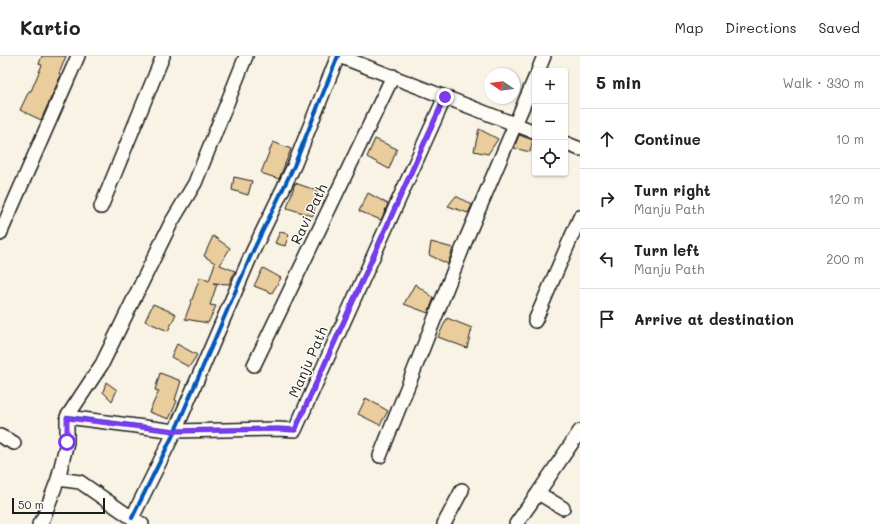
<!DOCTYPE html>
<html lang="en">
<head>
<meta charset="utf-8">
<style>
	:root { --surface:#fff; --page:#f2f2f2; --text:#222; --muted:#767676; --line:#e0e0e0 }
	body { margin:0; font-family:Mali,sans-serif; background:var(--page); color:var(--text) }
	.controls { position:absolute; right:12px; top:12px; display:grid; overflow:hidden; border-radius:4px; box-shadow:0 1px 3px #0004 }
	.controls button { width:36px; height:36px; display:grid; place-items:center; padding:0; border:0; border-bottom:1px solid var(--line); background:var(--surface); color:var(--text); font:20px sans-serif }
	.compass { position:absolute; left:484px; top:12px; width:36px; height:36px; border-radius:50%; background:var(--surface); box-shadow:0 1px 3px #0004; rotate:283deg }
	.scale { position:absolute; left:12px; bottom:10px; width:93px; box-sizing:border-box; padding-left:4px; border:2px solid #1c1c1c; border-top:0; font-size:11px; line-height:14px; white-space:nowrap; color:#1c1c1c; -webkit-text-stroke:3px #fdfcf7; paint-order:stroke }
	.stop { position:absolute; width:12px; height:12px; margin:-9px; border:3px solid #7c3aed; border-radius:50%; background:#fff }
	.stop.end { background:#7c3aed; border-color:#fff; box-shadow:0 1px 4px #0008 }
	.list { margin:0; padding:0; list-style:none }
	h2 { display:flex; justify-content:space-between; align-items:center; height:52px; margin:0; padding:0 16px; font-size:17px }
	h2 small { font-size:13px; font-weight:400; color:var(--muted) }
	.list li { display:grid; grid-template-columns:26px 1fr auto; gap:12px; align-items:center; box-sizing:border-box; height:60px; padding:0 16px; border-top:1px solid var(--line) }
	.list b { display:block; font-size:15px; white-space:nowrap }
	.list p { margin:0; font-size:13px; white-space:nowrap; color:var(--muted) }
	.list em { font-size:13px; font-style:normal; color:var(--muted) }
	.icon { flex:none; width:22px; height:22px; fill:none; stroke:currentColor; stroke-width:2; stroke-linecap:round; stroke-linejoin:round }
	.map { position:relative; flex:none; width:580px; height:468px; overflow:hidden }
	header { display:flex; align-items:center; gap:24px; box-sizing:border-box; height:56px; padding:0 20px; background:var(--surface); border-bottom:1px solid var(--line) }
	header strong { font-size:19px }
	nav { display:flex; gap:22px; margin-inline-start:auto; font-size:14px }
	main { display:flex }
	aside { flex:1; background:var(--surface) }
	.map>svg:first-child { display:block }
</style>
</head>
<body>
<header>
<strong>Kartio</strong>
<nav><a>Map</a><a>Directions</a><a>Saved</a></nav>
</header>
<main>
<div class="map">
<svg width="580" height="468" viewBox="0 0 580 468">
	<rect width="100%" height="100%" fill="#f9f3e5"/>
	<filter id="ink" filterUnits="userSpaceOnUse"><feTurbulence type="fractalNoise" baseFrequency=".025" numOctaves="2"/><feDisplacementMap in="SourceGraphic" scale="8" xChannelSelector="R" yChannelSelector="G"/><feConvolveMatrix kernelMatrix="1 2 1 2 8 2 1 2 1" color-interpolation-filters="sRGB"/></filter>
	<g filter="url(#ink)">
		<path fill="#eacd9d" stroke="#1c1c1c" d="M42 0H66L59 18 61 19 41 64 20 54 29 35H31L42 9 39 8Z
			M479 73 498 83 488 98 474 95Z
			M519 79 533 84 530 96 514 92Z
			M375 83 397 93 389 113 367 101Z
			M273 86 291 93 279 123 261 117Z
			M234 121 252 125 248 139 232 134Z
			M295 127 318 135 313 160 287 152Z
			M368 137 388 148 381 164 359 155Z
			M456 140 472 149 468 157 448 150Z
			M280 176 289 178 285 190 275 187Z
			M213 180 230 192 220 209 235 215 229 228 213 227 217 228 210 249 216 250 208 267 185 263 200 221 209 225 215 207 204 200Z
			M431 186 453 192 448 208 429 199Z
			M263 212 281 222 272 237 254 230Z
			M415 228 434 242 428 257 404 248Z
			M153 248 176 258 168 275 145 265Z
			M447 262 472 272 467 292 438 281Z
			M177 288 197 299 189 311 171 301Z
			M160 317 181 325 175 344 177 345 169 363 149 356 159 335 155 334Z
			M106 326 117 334 112 345 103 336Z
			M366 342 388 355 380 369 358 358Z"/>
		<g fill="none" stroke-linecap="round" stroke-linejoin="round">
			<g stroke="#1c1c1c" stroke-width="16">
				<path id="minor" d="M339 0 535 76
					M538 15 544 0
					M565 87 580 93
					M101 151 163 0
					M0 178 78 0
					M535 265 580 161
					M254 309 393 20
					M67 361 175 375 278 373 295 374 445 41
					M0 380 14 387
					M380 400 467 181 535 22
					M58 423 67 386V361L102 308 171 167 195 127 246 0
					M538 437 580 375
					M132 462 175 375 252 197 294 110 338 0
					M39 468 43 463 58 423 80 426 132 462 142 468
					M444 468 462 434
					M516 468 538 437 563 452"/>
			</g>
			<use href="#minor" stroke="#fdfcf7" stroke-width="13"/>
			<g stroke="#fdfcf7" stroke-width="6">
				<path id="cycleway" d="M67 361 175 375 278 373 295 374 445 41
					M132 462 175 375 252 197 294 110 338 0"/>
			</g>
			<use href="#cycleway" stroke="#0057b8" stroke-width="4"/>
		</g>
	</g>
	<g fill="none" stroke-linecap="round" stroke-linejoin="round" filter="url(#ink)">
		<path stroke="#7c3aed" stroke-width="5" d="M67 386V362L175 375 278 373 295 374 445 41"/>
	</g>
	<g text-anchor="middle" stroke-width="3" stroke-linejoin="round" paint-order="stroke">
		<g font-size="14" fill="#1c1c1c" stroke="#fdfcf7">
			<text transform="translate(309 158) rotate(-64)" y="5">Ravi Path</text>
			<text transform="translate(308 306) rotate(-66)" y="5">Manju Path</text>
		</g>
	</g>
</svg>
<div class="controls">
<button>+</button>
<button>−</button>
<button><svg class="icon" aria-label="locate" viewBox="0 0 24 24"><circle cx="12" cy="12" r="6"/><path d="M12 2v4M12 18v4M2 12h4M18 12h4"/></svg></button>
</div>
<svg class="compass" viewBox="-18 -18 36 36"><path d="M0-13l5 13h-10z" fill="#e53935"/><path d="M0 13l5-13h-10z" fill="#767676"/></svg>
<div class="scale">50 m</div>
<div class="stop" style="left:67px;top:386px"></div>
<div class="stop end" style="left:445px;top:41px"></div>
</div>
<aside>
<h2>5 min<small>Walk · 330 m</small></h2>
<ul class="list">
<li><svg class="icon" aria-label="ahead" viewBox="0 0 24 24"><path d="M12 20V5M6 11l6-6 6 6"/></svg><div><b>Continue</b></div><em>10 m</em></li>
<li><svg class="icon" aria-label="right" viewBox="0 0 24 24"><path d="M7 20v-9h11M14 6l5 5-5 5"/></svg><div><b>Turn right</b><p>Manju Path</p></div><em>120 m</em></li>
<li><svg class="icon" aria-label="left" viewBox="0 0 24 24"><path d="M17 20v-9H6M10 6l-5 5 5 5"/></svg><div><b>Turn left</b><p>Manju Path</p></div><em>200 m</em></li>
<li><svg class="icon" aria-label="arrive" viewBox="0 0 24 24"><path d="M6 21V4h12l-3 4 3 4H6"/></svg><div><b>Arrive at destination</b></div></li>
</ul>
</aside>
</main>
</body>
</html>
